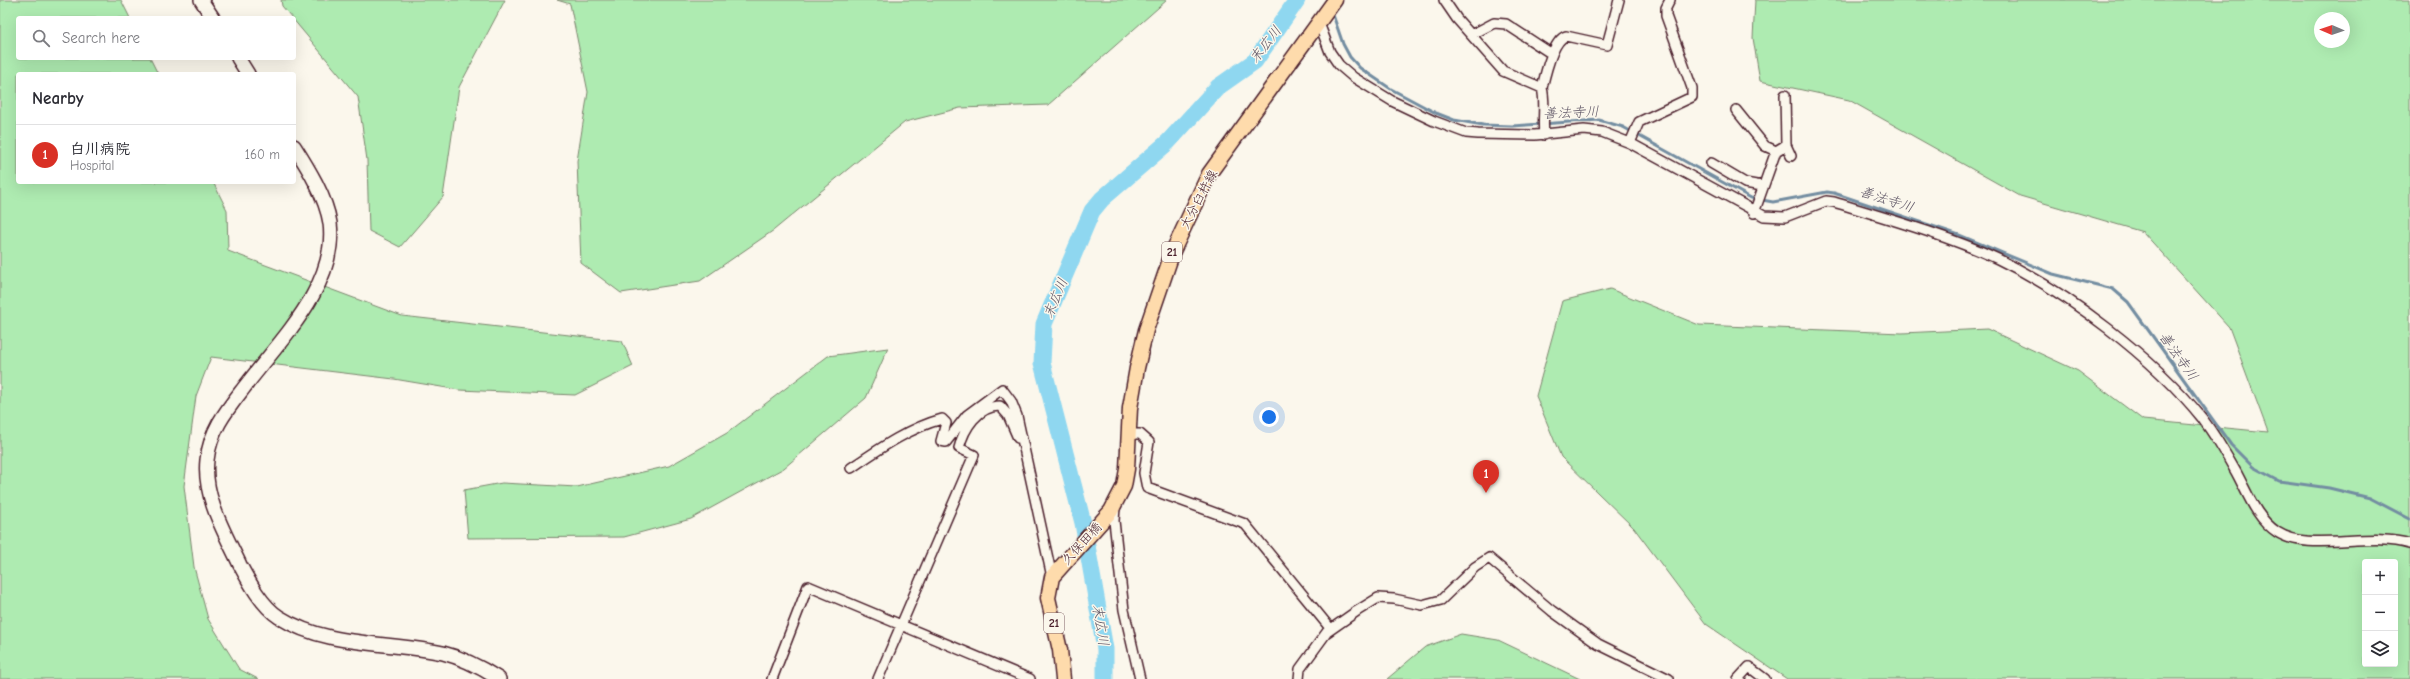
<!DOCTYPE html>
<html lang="en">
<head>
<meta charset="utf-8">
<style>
	:root { --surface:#fff; --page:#f7f7f7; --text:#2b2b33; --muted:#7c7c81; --line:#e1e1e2; --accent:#d93025 }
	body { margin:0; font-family:"Comic Neue","Klee One",sans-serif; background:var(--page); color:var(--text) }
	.controls { position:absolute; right:12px; bottom:12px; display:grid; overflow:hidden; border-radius:4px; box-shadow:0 4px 16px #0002 }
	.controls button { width:36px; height:36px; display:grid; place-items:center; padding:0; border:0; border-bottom:1px solid var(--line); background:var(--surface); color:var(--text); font:20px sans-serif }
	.compass { position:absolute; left:2314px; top:12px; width:36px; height:36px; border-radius:50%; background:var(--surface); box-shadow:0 4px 16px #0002; rotate:272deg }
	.you { position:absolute; left:1269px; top:417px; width:14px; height:14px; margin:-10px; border:3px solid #fff; border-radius:50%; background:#1a73e8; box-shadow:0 0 0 6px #1a73e833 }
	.badge { display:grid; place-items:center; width:26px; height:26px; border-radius:50%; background:var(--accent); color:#fff; font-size:13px; font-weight:700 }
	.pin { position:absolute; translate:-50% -33px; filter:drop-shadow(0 1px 2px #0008) }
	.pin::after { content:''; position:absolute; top:21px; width:14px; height:12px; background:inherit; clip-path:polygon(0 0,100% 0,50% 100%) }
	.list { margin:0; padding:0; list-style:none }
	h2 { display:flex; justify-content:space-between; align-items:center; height:52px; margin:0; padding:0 16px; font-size:17px }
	h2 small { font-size:13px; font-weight:400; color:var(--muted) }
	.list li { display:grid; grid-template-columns:26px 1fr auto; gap:12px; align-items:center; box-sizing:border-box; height:60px; padding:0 16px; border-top:1px solid var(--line) }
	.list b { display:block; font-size:15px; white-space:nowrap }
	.list p { margin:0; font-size:13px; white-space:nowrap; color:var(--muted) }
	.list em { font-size:13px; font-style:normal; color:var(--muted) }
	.icon { flex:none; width:22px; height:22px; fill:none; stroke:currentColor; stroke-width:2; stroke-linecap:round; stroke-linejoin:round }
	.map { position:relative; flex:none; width:2410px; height:679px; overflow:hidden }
	.search { position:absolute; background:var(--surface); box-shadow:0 4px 16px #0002; left:16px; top:16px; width:280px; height:44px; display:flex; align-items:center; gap:10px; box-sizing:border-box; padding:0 14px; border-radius:4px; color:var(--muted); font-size:15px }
	.panel { position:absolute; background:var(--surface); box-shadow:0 4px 16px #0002; left:16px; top:72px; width:280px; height:112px; border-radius:4px }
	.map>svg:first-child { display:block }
</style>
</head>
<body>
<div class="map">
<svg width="2410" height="679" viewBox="0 0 2410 679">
	<rect width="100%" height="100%" fill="#fbf7ec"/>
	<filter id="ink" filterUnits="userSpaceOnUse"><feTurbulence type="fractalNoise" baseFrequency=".025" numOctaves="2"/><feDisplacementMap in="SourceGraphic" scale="8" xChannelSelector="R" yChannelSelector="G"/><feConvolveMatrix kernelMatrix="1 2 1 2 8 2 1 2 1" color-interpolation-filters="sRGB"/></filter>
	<g filter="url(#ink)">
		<path fill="#aeebb1" stroke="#7c856e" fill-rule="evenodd" d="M0 0H121L130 18H18V58H150L158 74H18V182H213L227 210 228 251 402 316 622 341 633 366 575 395 459 390 394 379 211 357 196 396 184 486 194 567 208 619 239 669 258 679H0Z
			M281 0H505L459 87 443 197 400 247 369 231 367 160 358 97 282 6Z
			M557 0H1167L1048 105 960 108 905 122 774 230 700 281 621 293 581 263 577 161 588 92 570 4Z
			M1755 0H2410V679H1787L1706 624 1634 528 1561 457 1536 396 1562 301 1610 289 1699 325 1902 333 1987 329 2078 371 2143 420 2268 432 2229 327 2143 232 2020 196 1849 100 1760 81 1753 38ZM2320 18H2344V42H2320ZM2365 562H2395V664H2365Z
			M888 348 866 398 784 468 691 519 624 537 468 538 464 490 502 483 577 487 669 466 727 433 828 356Z
			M1461 634 1498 640 1580 679H1387L1425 647Z"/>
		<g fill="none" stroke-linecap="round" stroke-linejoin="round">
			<path stroke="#738da1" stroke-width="3" d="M1332 12 1343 44 1350 57 1360 68 1391 89 1436 113 1454 120 1483 125 1512 126 1599 120 1623 127 1751 198 1773 202 1827 192 1834 193 1959 235 2053 274 2113 289 2128 302 2231 445 2253 467 2279 481 2329 488 2370 498 2410 519"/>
			<path stroke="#8fd7f0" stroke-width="17" d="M1105 679V649L1083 523 1042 363 1044 324 1092 211 1102 199 1168 142 1218 87 1255 61 1297 0"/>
			<g stroke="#4a1f2b" stroke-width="12">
				<path id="street" d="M1444 0 1457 19 1503 71 1542 88C1546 103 1542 119 1544 135
					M1319 23 1330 52 1339 65 1353 77 1392 101 1434 121 1466 133 1478 134 1535 135 1584 130 1602 132 1630 143 1764 216 1785 217 1826 201 1834 202C1886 218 1949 236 1998 259 2067 292 2154 358 2202 418 2214 434 2226 454 2236 472 2248 494 2256 518 2277 532 2309 553 2370 531 2410 544
					M1471 35 1494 23 1506 24 1552 54
					M1542 88C1545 75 1553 40 1566 36L1607 45 1619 0
					M1785 95 1786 145 1791 156
					M1736 110 1765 146 1776 151
					M1630 143 1639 122 1692 97V88L1666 16V8L1670 0
					M1711 163 1745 183 1762 186
					M1754 213 1776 151 1786 145
					M1129 434H1140L1149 442 1144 473 1147 488 1245 524 1330 628
					M851 468C879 449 909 428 942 419L946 423 941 441 946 442 967 415 1002 389 1011 401 1017 416 1052 577
					M1115 507 1114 521 1124 610 1140 679
					M772 679 808 586 1030 679
					M878 679 974 455 959 448C964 428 978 406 1000 406L1008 415 1018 438
					M1299 679 1300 669 1327 632 1357 611 1378 598 1394 599 1422 605 1441 600 1475 567 1489 558 1552 611 1598 644 1669 679
					M1738 679 1749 667 1765 679"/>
			</g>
			<g stroke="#4a1f2b" stroke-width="16">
				<path id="secondary" d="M201 0 213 18
					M238 58 248 74
					M294 146C308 168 326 197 330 223 338 286 278 342 243 389 226 411 210 431 207 460 203 497 225 533 240 565 249 582 262 606 279 617 328 648 389 641 443 653 463 658 482 668 499 679"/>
			</g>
			<g stroke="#4a1f2b" stroke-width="17">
				<path id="primary" d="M1063 679 1060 650 1048 598 1052 577 1111 511 1124 486 1127 469 1130 408 1137 368 1146 330 1173 251 1209 174 1335 0"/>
			</g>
			<use href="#street" stroke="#fbf7ec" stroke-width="9"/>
			<use href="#secondary" stroke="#fbf7ec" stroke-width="13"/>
			<use href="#primary" stroke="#fedbac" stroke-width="14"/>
		</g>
	</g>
	<g text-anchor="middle" stroke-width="3" stroke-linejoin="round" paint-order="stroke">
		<g fill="#fbf7ec" stroke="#7f6065" stroke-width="1">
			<rect x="1162" y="242" width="20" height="20" rx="3"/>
			<rect x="1044" y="613" width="20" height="20" rx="3"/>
		</g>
		<g font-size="12" font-weight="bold" fill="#4a1f2b">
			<text x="1172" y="256">21</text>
			<text x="1054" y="627">21</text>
		</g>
		<g font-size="13" fill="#4a1f2b" stroke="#fbf7ec">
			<text transform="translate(1198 199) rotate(-62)" y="5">大分臼杵線</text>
			<text transform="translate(1081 543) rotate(-47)" y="5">久保田橋</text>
		</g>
		<g font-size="14" font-style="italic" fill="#5f5666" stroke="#fbf7ec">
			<text transform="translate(1265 44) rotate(-52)" y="5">末広川</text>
			<text transform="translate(1571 112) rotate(-2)" y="5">善法寺川</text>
			<text transform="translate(1887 199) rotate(18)" y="5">善法寺川</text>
			<text transform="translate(1055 298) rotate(-67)" y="5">末広川</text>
			<text transform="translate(2179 356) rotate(55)" y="5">善法寺川</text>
			<text transform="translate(1101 625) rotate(81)" y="5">末広川</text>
		</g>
	</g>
</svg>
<div class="controls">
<button>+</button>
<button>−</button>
<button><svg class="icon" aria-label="layers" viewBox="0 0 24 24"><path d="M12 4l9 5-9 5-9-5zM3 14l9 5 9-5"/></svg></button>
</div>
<svg class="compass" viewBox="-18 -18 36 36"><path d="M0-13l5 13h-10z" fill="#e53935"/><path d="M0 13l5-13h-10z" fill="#7c7c81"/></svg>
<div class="you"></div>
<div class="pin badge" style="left:1486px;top:493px">1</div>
<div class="search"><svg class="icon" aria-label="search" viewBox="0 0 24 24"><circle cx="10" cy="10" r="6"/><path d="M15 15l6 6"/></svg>Search here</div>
<section class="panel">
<h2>Nearby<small></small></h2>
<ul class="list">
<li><span class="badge">1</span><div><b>白川病院</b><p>Hospital</p></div><em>160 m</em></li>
</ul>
</section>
</div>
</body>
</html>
